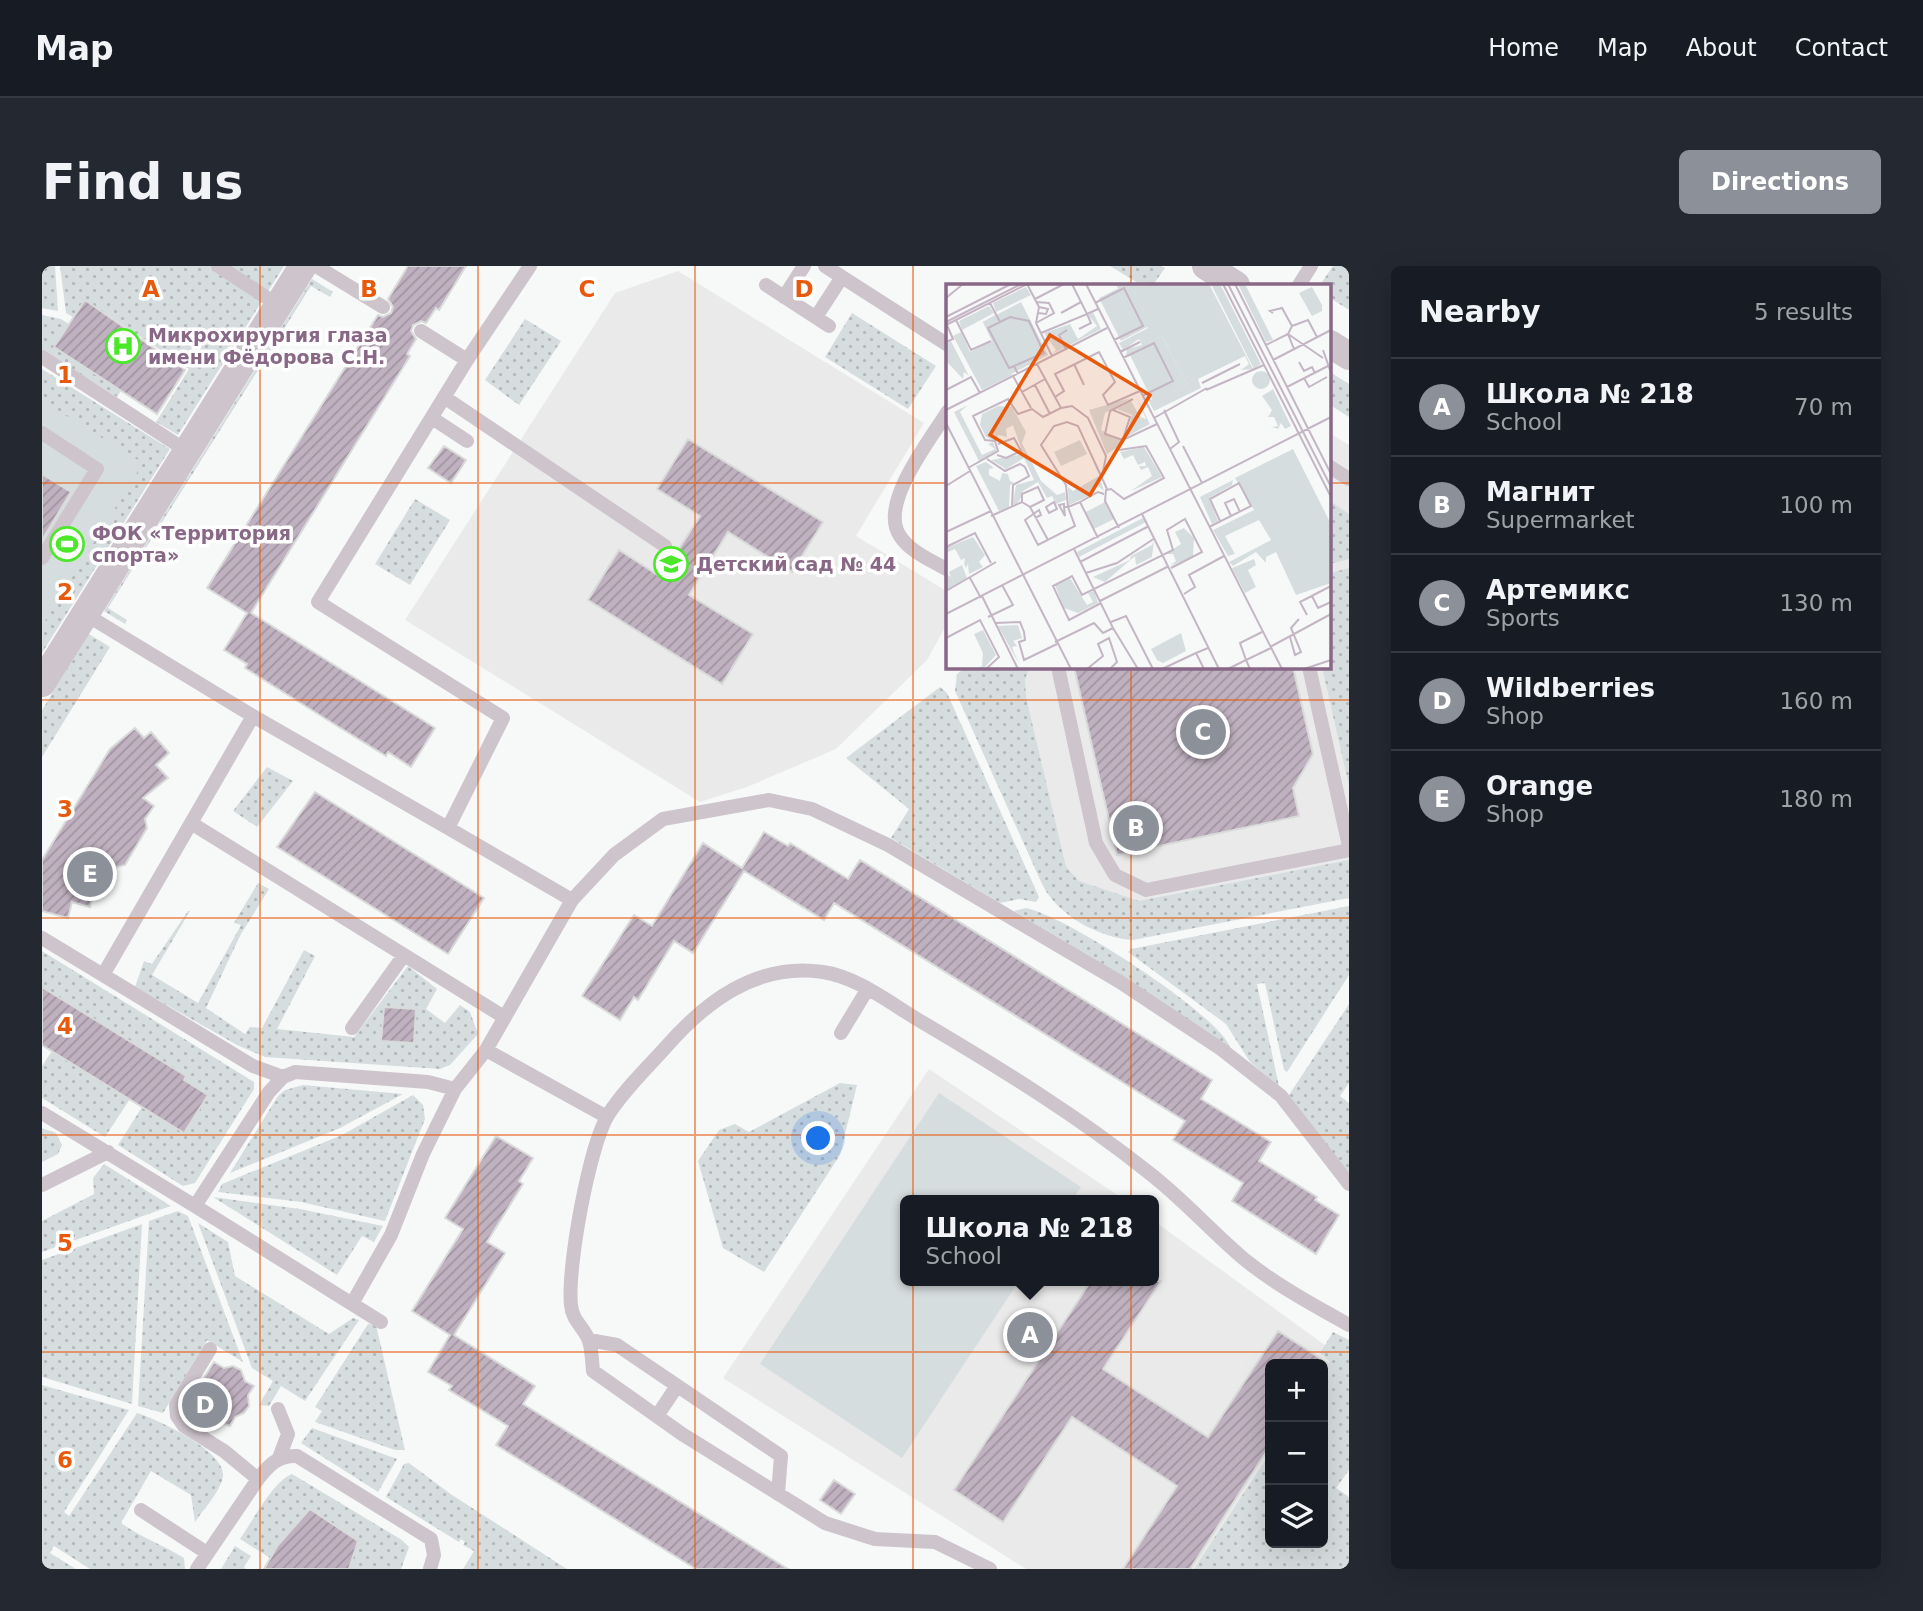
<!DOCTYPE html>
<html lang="en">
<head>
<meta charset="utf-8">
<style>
	:root { --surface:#171b24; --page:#242831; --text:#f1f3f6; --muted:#9ea1a6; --line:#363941; --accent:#8c9099 }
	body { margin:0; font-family:"DejaVu Sans",sans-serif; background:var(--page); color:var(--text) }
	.controls { position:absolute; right:21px; bottom:21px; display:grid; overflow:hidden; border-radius:10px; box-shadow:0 7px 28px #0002 }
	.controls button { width:63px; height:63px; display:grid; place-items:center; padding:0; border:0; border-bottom:2px solid var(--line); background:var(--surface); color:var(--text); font:35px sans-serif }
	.you { position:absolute; left:777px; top:873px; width:24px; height:24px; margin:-18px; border:5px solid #fff; border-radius:50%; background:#1a73e8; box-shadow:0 0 0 10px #1a73e833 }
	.badge { display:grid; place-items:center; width:46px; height:46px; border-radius:50%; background:var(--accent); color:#fff; font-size:23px; font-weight:700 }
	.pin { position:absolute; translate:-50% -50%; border:4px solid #fff; box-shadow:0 2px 7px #0006 }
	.popup { position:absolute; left:858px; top:929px; width:259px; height:91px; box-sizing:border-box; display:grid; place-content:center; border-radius:10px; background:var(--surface); filter:drop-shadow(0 2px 5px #0005); font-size:23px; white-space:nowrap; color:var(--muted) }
	.popup b { font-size:26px; color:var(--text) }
	.popup::after { content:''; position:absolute; left:50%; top:100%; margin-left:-14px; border:14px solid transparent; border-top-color:var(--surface) }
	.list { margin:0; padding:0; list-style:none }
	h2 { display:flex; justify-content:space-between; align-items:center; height:91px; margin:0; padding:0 28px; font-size:30px }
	h2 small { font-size:23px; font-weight:400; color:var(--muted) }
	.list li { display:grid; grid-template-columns:46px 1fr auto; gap:21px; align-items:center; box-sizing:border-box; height:98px; padding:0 28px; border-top:2px solid var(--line) }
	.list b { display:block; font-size:26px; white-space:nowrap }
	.list p { margin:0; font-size:23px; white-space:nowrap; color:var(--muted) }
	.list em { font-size:23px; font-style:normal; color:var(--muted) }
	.icon { flex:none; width:38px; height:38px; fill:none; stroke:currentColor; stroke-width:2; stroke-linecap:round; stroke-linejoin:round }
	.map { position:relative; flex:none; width:1307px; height:1303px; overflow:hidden; border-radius:10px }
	header { display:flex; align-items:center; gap:42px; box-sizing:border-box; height:98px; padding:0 35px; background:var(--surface); border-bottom:2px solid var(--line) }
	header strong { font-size:33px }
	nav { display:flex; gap:38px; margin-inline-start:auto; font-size:24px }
	.intro { display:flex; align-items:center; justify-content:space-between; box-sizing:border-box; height:168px; padding:0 42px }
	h1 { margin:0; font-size:49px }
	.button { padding:18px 32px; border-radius:10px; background:var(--accent); color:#fff; font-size:24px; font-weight:700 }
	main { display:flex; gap:42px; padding:0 42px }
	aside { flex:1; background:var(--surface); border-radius:10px; box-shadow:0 7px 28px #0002 }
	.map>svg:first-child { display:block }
</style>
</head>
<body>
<header>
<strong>Map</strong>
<nav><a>Home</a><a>Map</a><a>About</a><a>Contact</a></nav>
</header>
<div class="intro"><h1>Find us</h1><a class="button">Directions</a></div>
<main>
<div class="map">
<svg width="1307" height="1303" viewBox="0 0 1307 1303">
	<defs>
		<pattern id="grass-dots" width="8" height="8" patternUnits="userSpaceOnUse" patternTransform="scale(1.75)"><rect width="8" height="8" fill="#d6ddde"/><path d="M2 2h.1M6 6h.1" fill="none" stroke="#b3b7ba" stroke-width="1.8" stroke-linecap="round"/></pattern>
		<pattern id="building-hatch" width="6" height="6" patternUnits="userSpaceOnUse" patternTransform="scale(1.75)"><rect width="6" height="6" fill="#bfb1bf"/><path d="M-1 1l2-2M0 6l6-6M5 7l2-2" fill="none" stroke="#a194a1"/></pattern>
	</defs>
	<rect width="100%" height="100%" fill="#f7f9f8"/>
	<path fill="#eaeaeb" d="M636 5 882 157 814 270 906 326V356L885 394 794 483 705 521 658 536 363 354 573 27Z
		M1288 167 1307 179V601L1098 641 1020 612 975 401H1288Z
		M887 803 1083 934H864V1015H1112V955L1298 1090 1281 1119V1098H1228V1210L1175 1303H984L681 1112Z"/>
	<path fill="url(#grass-dots)" fill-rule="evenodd" d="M0 0H13L16 45 0 42Z
		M18 0H242L136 169 114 156 147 103 43 34 31 51 24 47Z
		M1068 0H1119L1123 2 1111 19H1099Z
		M1291 0H1307V44L1288 32V19H1278Z
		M270 13 291 26 288 31 269 20 66 342 85 354 83 358 62 345Z
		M810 47 894 100 866 143 783 91Z
		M0 49 19 53 27 58 12 81 79 125 75 131 0 84Z
		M483 53 519 75 477 139 443 114Z
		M0 103 128 183 0 387Z
		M1288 106 1307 118V151L1288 139Z
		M373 233 408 254 368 319 333 298Z
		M1288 235 1307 248V293L1288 298Z
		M1307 302V520L1280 401H1288V307Z
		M47 368 68 381 0 491V444Z
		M924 401H987L983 414 984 431 1024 601 1037 615 1097 635 1307 594V632L1091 674C1057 672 1015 649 1000 618L913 425 915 408Z
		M898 421 905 427 997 631 994 636 977 633 958 637 849 572 867 543 804 492Z
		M225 501 251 515 215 561 191 545Z
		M216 617 227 623 199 668 164 742 203 768 208 761 220 762 262 684 273 690 235 763 312 771 366 700 395 723 384 743 403 757 418 739 428 746 436 768 408 799 398 803 223 791 195 779 93 721 102 695 110 698 146 645H148L110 709 156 737 199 659 192 657ZM342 741 374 744 372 776V777Z
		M1307 640V709L1245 806 1242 804 1223 717 1215 718 1237 820 1208 796 1184 758 1086 686 1089 683Z
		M984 642C1022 649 1175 747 1188 781L1061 698 972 645Z
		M0 685 212 816V823L153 917 141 920 76 879 100 841 142 814 144 810 3 723 0 727Z
		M1307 738V817L1298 830 1307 837V909L1247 829Z
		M10 785 88 833 63 871 0 832V800Z
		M798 817 815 819 798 889 722 1006 681 982 656 895 677 864 693 858 707 866Z
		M261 819 361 828 298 862 188 907 236 830 243 824Z
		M371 829 381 839 383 853 343 955 259 936 176 926 180 918 300 869Z
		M0 862 14 867 20 879 16 888 0 896Z
		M62 898 129 940 0 986V955L52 928 51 912Z
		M171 931 258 943 341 960 332 976 320 970 295 1009Z
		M136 945 146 950 201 1096 165 1074 121 1147 96 1140 107 955Z
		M156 957 186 976 193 1010 287 1068 311 1052 317 1054 263 1135 239 1120 227 1140 217 1139 231 1115 210 1102Z
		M100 958 90 1138 0 1111V994Z
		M326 1058 334 1059 363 1184H353L273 1156 280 1145 273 1141Z
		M1291 1066 1307 1074V1204L1294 1222 1307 1231V1303H1152L1228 1187V1277H1281V1107L1288 1096 1278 1087Z
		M0 1119 87 1144 22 1246 27 1250 95 1147C113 1152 184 1185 181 1210 179 1225 161 1244 153 1256L149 1229 109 1205 79 1257C100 1272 121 1279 142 1292L143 1303H48L12 1280 8 1287 34 1303H0Z
		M270 1162 355 1193 336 1226 259 1177Z
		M367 1197 410 1229 525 1303H421L432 1285 421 1279 423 1276 419 1273 417 1276 344 1231 362 1198Z
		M250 1208 360 1274 367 1281 359 1303H307L316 1275 268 1243 228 1292 198 1273C210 1256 231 1215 250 1208Z
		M193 1280 209 1290 202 1301 204 1303H179Z"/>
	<path fill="#d6ddde" d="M0 135 101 197 0 360Z
		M897 827 1039 921 1030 934H864V1015H977L860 1192 718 1098Z"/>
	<path fill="url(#building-hatch)" stroke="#d9dbda" stroke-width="2" d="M366 0H424L397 44 394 42 384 57 379 55 371 59 369 65 374 73 365 88 368 90 209 347 393 462 369 501 346 486 344 490 284 453 203 402 205 398 182 384 205 347 165 322 336 49 341 51 349 47 351 41 346 33Z
		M43 34 143 104 115 148 12 81Z
		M646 173 781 256 750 306 686 266 647 329 711 368 680 418 546 334 577 284 619 311 658 250 615 223Z
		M402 180 424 194 409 217 386 202Z
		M0 208 29 226 0 274Z
		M1032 401H1251L1271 488 1251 522 1257 550 1075 589Z
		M93 462 102 472 109 466 127 487 114 499 126 512 101 532 112 540 103 553 105 562 83 599 75 601 67 615 56 608 48 641 30 636 26 652 0 645V594L68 483Z
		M273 526 442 632 406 688 235 581Z
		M722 566 746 580 748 577 806 613 818 594 1170 814 1159 833 1229 876 1217 895 1275 931 1273 934 1297 949 1274 988 1190 935 1201 917 1131 874 1143 855 792 637 782 654 702 605 651 687 632 675 596 734 592 731 578 754 540 730 592 649 610 660 661 577 700 602Z
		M0 721 144 810 142 814 166 829 142 867 0 779Z
		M342 741 374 743 372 777 339 775Z
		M454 870 491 892 477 915 481 918 445 976 463 987 412 1069 493 1120 481 1138 746 1303H654L454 1179 466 1160 407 1124 410 1120 386 1106 408 1069 370 1045 421 963 403 952Z
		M1049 1015H1119L1061 1103 1166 1171 1236 1065 1287 1098H1228V1180L1148 1303H1081L1135 1220 1030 1151 961 1256 912 1224Z
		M172 1096 182 1102 191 1100 199 1104 203 1115 212 1120 206 1129 207 1140 202 1147 193 1151 188 1160 161 1151 156 1141 147 1135Z
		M792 1214 813 1228 799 1248 778 1234Z
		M268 1243 316 1275 307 1303H222L236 1279Z"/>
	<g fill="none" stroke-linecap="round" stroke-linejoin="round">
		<path stroke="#cdc4cc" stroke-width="14" d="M176 0 236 39
			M274 0 341 41
			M783 0 906 79
			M724 19 787 60
			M1257 19 1269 0
			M742 31 762 0
			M774 51 800 11
			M379 65 425 94
			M0 91 145 185
			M402 131 623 280
			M906 145C889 173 836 238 858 270 868 286 891 295 906 304
			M390 152 425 175
			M0 167 55 203 0 292
			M1288 201 1307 213
			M43 348 211 450 406 562 461 452 276 336 425 94 488 0
			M1016 401 1054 577 1073 609 1104 624 1307 584
			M1267 401 1307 580
			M149 557 462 751
			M530 634 572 589 621 553 727 534 770 543 846 579 1078 716 1179 783 1239 830 1307 918
			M0 672 211 800 241 811
			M61 709 211 450
			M310 762 362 689
			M799 767 825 724
			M444 784 565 851
			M0 847 153 940 227 826 241 811 253 806 386 816 413 823 444 784 530 634 406 562
			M0 919 66 886
			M153 940 339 1056
			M311 1036 349 969 381 888 413 823
			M547 1074 575 1079 739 1190 736 1228
			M168 1083 134 1139 135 1150 142 1160 182 1185 216 1213
			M236 1143 246 1168 237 1192
			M615 1150 635 1120
			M99 1244 165 1287
			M155 1303 216 1213C227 1199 236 1189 255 1190L389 1273 392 1289 388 1303
			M948 1303 893 1276 833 1273 783 1257 640 1168 551 1105C550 1096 550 1084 547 1075 543 1062 530 1055 529 1039 525 1002 547 881 566 849 581 825 604 803 623 782 663 736 715 696 781 706 817 711 853 741 885 759 961 804 1037 851 1106 906 1140 932 1169 965 1202 993 1234 1019 1271 1039 1307 1059"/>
		<path stroke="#cdc4cc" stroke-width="28" d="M1164 0 1194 19
			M1288 78 1307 90
			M0 417 261 0"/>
	</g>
	<path fill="none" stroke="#e8590c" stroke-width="2" stroke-opacity="0.55" d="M218 0V1303M436 0V1303M653 0V1303M871 0V1303M1089 0V19M0 217H906M1288 217H1307M1089 401V1303M0 434H1307M0 652H1307M0 869H1307M0 1086H1307"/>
	<defs>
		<g id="hospital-ring" transform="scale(1.75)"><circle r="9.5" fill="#fff" stroke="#4ae828" stroke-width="1.5"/><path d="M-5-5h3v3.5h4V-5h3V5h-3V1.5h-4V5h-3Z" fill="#4ae828"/></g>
		<g id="stadium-ring" transform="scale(1.75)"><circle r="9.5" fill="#fff" stroke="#4ae828" stroke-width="1.5"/><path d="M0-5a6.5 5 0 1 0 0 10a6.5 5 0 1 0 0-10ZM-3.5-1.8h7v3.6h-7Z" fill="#4ae828"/></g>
		<g id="school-ring" transform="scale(1.75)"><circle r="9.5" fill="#fff" stroke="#4ae828" stroke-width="1.5"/><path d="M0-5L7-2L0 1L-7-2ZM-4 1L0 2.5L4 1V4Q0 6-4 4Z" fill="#4ae828"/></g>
	</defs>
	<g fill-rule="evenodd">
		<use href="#hospital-ring" x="81" y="80"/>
		<use href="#stadium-ring" x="25" y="278"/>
		<use href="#school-ring" x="629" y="298"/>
	</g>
	<g text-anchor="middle" stroke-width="7" stroke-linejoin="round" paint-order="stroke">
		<g font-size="19" font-weight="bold" fill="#896787" stroke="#fff" text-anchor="start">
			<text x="106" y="76">Микрохирургия глаза<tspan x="106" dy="22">имени Фёдорова С.Н.</tspan></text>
			<text x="50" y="274">ФОК «Территория<tspan x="50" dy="22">спорта»</tspan></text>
			<text x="654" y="305">Детский сад № 44</text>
		</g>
	</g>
	<g transform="translate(904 18)">
		<rect width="385" height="385" fill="#f7f9f8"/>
		<path d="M169 0H263L307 85 295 86 303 80 299 72 252 95 255 104 208 127 200 112 207 117 241 100 216 52 180 72 181 65 196 61 193 55 177 66 173 59 202 44ZM265 0H274L315 80 308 85ZM292 0H299L327 56 320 58ZM80 3 85 11 50 28 47 19ZM43 22 48 29 16 46 13 37ZM147 28 155 45 106 70 110 66 98 49 124 40 132 55 151 42 142 31ZM49 31 66 91 36 106 7 52 15 48 24 68 46 57 37 38ZM5 57 23 92 18 88 17 95 1 78 0 60ZM306 96a9 9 0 1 1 18 0a9 9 0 1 1-18 0ZM327 105 345 142 339 145 335 139 332 145 326 143 332 142 328 133H322L326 126 316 112ZM189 110 204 140 180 153 186 131 171 125 185 117 194 133 200 135ZM185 114 159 129 155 146 179 158 161 170 143 126ZM22 121 14 128 36 171 49 165 42 160 47 158 51 168 33 177 8 128ZM52 122 66 123 80 148 76 159 95 197 111 211 119 208 120 216 110 220 106 212 101 214 92 198 77 207 74 216 69 221 67 219 70 201 88 196 78 174 60 185 45 176 77 170 67 141 60 145 61 153 52 151V158L40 153 34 141 36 130ZM198 163 216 193 185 207 206 192 202 183 195 186 193 182H200L199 178 192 181 187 171 178 175 174 168ZM347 165 385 240V299L350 311 330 268 320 273V279L310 268 287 282 283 278 325 256 313 236 279 252 289 270 282 272 267 246 308 226 289 194ZM40 178 48 184 43 185V191L54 197 56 189 62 190 64 197 69 199 64 201 63 223 53 227 30 182ZM153 192 158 207 152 202 147 204 149 209 123 221 122 203 127 207ZM287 196 286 201 263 214 272 237 266 240 254 213ZM159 218 168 235 148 245 140 228ZM197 234 200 238 133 273 131 268ZM238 244 248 254 247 273 224 282 230 277 227 270H219L235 260 229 248ZM27 253 39 271 33 278 37 283 23 290 22 280 20 284 16 276 18 280 19 274 15 276 9 265 0 269V264ZM208 256 206 273 190 281 189 272 159 298 147 293 184 276 185 272 206 261ZM308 275 310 281 302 286 310 303 299 309 286 284ZM16 281 21 294 1 306 0 290 5 293 3 288ZM124 294 141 321 147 318 142 309 148 307 152 319 132 329 118 324 109 301ZM72 341 76 354 67 357 71 362 66 363 72 378 52 342ZM37 346 50 371 38 384 31 385 36 382 37 369 28 350Z" fill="#d6ddde"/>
		<path d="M342 180 349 196 340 212 348 221 334 228 333 217 314 214 304 199H314L329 190 336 193Z" fill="#d6ddde"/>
		<path d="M179 1 203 42 175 57 153 14ZM366 3 376 21V27L366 32 353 9ZM75 18 102 71 63 91 37 38ZM216 52 241 100 207 118 183 69ZM134 156 141 170 115 182 108 168ZM235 349 240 367 217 379 211 376 205 365Z" fill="#d6ddde"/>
		<path fill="none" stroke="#c4b6c4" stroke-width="2" d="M81 0 93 23 90 39 106 72M126 0 141 30 152 25M140 0 336 385M277 0 385 213M282 0 385 203M289 0 385 190M0 14 17 0M89 15 118 0M44 19 54 38M149 19 178 4 197 42 168 56M92 29 100 30 102 25 93 23M115 29 135 18M327 29 324 27 336 24 346 42 342 50 348 65M0 33 65 0M10 36 25 66 45 57M0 38 75 0M90 39 108 29 103 19 90 18M0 41 81 0M346 42 362 36 371 53M95 49 141 30 145 39 133 45M342 50 377 74M0 58 7 55 1 41M320 61 342 50M120 65 113 51 121 46M377 66 385 89M174 68 194 58M177 74 208 59 227 97 196 112M327 76 385 46M353 78 358 87 366 83 369 89M91 80 109 113 118 107 109 90 153 68 169 98 157 111 162 121 194 107M128 80 138 101M68 82 98 69 83 37 64 33 42 44 63 84 68 82 72 90M67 92 85 124M358 94 363 103 381 93M256 99 294 80M89 101 104 130M341 103 382 82M0 106 25 93 34 109M260 106 318 81M76 108 99 95M187 115 164 127 159 150 177 156 211 140M115 124 126 122 142 134 160 172 156 194M0 126 161 44M167 126 184 133 177 155M218 126 233 158 224 165M208 134 261 104M0 139 125 385M237 162 256 199M173 166 200 162 218 194 178 215 165 205 160 206 159 217 173 244M51 171 60 174 75 167 68 154 52 160M41 175 59 187 74 180 79 183 83 192 67 201 66 223M22 184 52 167 49 157 39 156 27 132 62 115 72 130 86 125 97 133 115 124 109 113M0 202 24 187M76 218V210L92 203 98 216 84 223M76 218 84 223 102 256M108 218 111 225 103 229 100 223ZM134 218 152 208 158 210M118 220V223L119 232 113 221ZM118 223H122L120 201 95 161 108 142 121 138 132 142 161 205M196 230 273 385M45 232 76 218M285 232 279 219 288 215 294 228M89 234 95 231 93 226 79 236 92 261 129 242 122 223 134 218 152 254M263 243 305 222 293 199 264 215 274 237M0 248 45 227M0 263 29 249 45 279M134 278 203 242M140 289 171 279 209 254M24 294 35 314M0 307 50 278M238 310 249 303 243 291 278 272M36 312 72 385M366 312 372 324 385 318M154 317 223 282M155 319 123 336 107 302 126 292 136 311 227 266 221 246 239 235 256 268 225 284M0 330 385 133M361 331 354 318 385 302M42 333 67 321 56 301M165 338 180 332 207 385M50 339 74 338 78 348 79 356 73 358 78 376 111 360M167 344 192 385M344 353 349 371 355 368 345 344 353 335M0 354 34 336 53 373 40 385M109 358 148 339 157 349 167 344 128 265M324 363 385 330M141 385 157 372 152 360 163 354 171 378 164 385M216 385 250 369M258 385 250 369 262 364M282 385 300 376 294 359 316 348M304 385 300 376 325 364M358 385 385 376"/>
		<path fill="#e8590c" fill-opacity="0.15" stroke="#e8590c" stroke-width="3.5" d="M104 51 204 111 144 211 44 151Z"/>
		<rect width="385" height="385" fill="none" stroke="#896787" stroke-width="3.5"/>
	</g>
	<g font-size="23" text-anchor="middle" font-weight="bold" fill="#e8590c" stroke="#fff" stroke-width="7" stroke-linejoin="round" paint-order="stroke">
		<text x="109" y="31">A</text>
		<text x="327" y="31">B</text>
		<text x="545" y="31">C</text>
		<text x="762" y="31">D</text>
		<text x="23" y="117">1</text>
		<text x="23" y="334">2</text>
		<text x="23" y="551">3</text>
		<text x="23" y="768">4</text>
		<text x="23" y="985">5</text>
		<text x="23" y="1202">6</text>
	</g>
</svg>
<div class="controls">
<button>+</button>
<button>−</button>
<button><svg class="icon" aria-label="layers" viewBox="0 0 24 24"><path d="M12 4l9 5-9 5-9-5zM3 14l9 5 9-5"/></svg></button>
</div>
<div class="you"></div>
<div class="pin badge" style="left:988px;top:1069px">A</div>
<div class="popup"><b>Школа № 218</b>School</div>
<div class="pin badge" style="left:1094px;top:562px">B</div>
<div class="pin badge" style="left:1161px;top:466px">C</div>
<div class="pin badge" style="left:163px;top:1139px">D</div>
<div class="pin badge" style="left:48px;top:608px">E</div>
</div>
<aside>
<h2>Nearby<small>5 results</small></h2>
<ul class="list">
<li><span class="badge">A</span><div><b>Школа № 218</b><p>School</p></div><em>70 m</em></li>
<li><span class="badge">B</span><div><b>Магнит</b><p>Supermarket</p></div><em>100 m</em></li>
<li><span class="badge">C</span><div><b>Артемикс</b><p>Sports</p></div><em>130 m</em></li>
<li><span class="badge">D</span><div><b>Wildberries</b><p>Shop</p></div><em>160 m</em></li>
<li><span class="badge">E</span><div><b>Orange</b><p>Shop</p></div><em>180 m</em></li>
</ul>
</aside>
</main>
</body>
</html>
